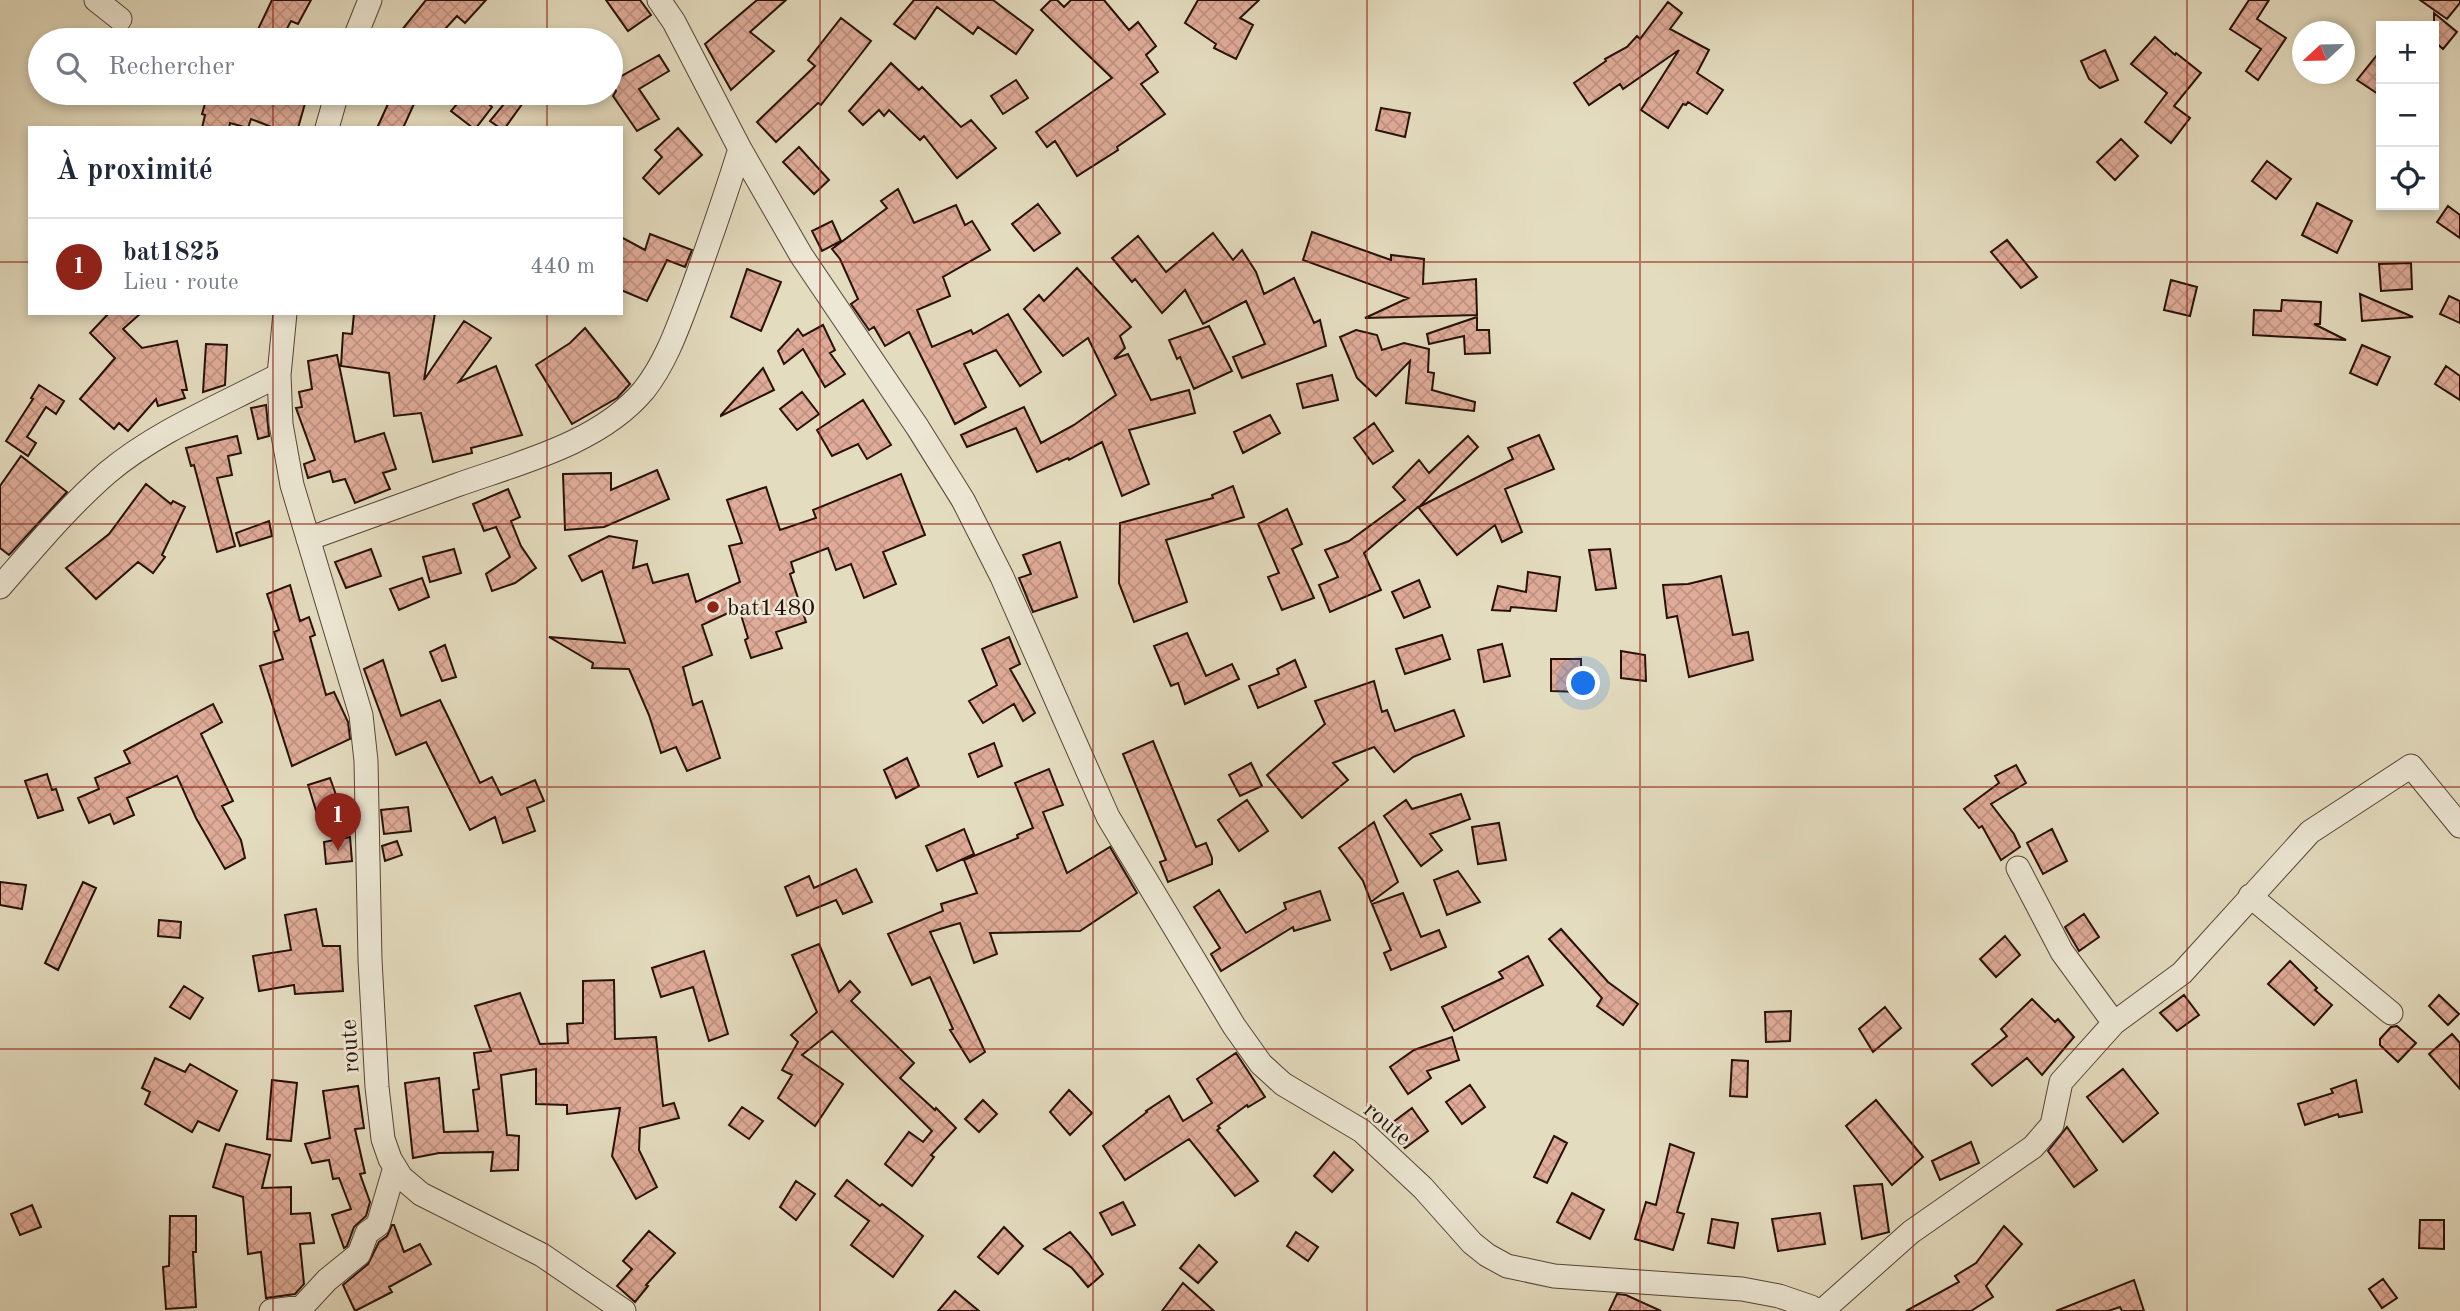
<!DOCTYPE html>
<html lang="fr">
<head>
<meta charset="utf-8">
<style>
	:root { --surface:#fff; --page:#f2f2f3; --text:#1f2937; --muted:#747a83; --line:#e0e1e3; --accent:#8f2418 }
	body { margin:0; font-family:"Old Standard TT",serif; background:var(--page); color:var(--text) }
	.controls { position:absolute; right:21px; top:21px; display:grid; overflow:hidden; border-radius:0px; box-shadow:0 4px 10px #0003 }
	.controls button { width:63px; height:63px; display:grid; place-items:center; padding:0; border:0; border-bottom:2px solid var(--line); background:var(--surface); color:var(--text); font:35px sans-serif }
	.compass { position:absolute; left:2292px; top:21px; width:63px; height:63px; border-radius:50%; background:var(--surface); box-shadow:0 4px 10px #0003; rotate:248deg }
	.you { position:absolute; left:1584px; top:684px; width:24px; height:24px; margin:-18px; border:5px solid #fff; border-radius:50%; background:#1a73e8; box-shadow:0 0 0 10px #1a73e833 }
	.badge { display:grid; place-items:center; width:46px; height:46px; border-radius:50%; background:var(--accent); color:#fff; font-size:23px; font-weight:700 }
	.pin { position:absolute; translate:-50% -58px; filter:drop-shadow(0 2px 4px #0008) }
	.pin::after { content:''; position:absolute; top:37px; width:24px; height:21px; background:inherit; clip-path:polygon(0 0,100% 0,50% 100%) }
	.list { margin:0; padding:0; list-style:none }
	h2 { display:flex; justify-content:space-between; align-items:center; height:91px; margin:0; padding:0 28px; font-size:30px }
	h2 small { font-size:23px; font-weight:400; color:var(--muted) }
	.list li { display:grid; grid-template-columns:46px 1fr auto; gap:21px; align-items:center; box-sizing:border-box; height:98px; padding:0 28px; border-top:2px solid var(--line) }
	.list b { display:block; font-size:26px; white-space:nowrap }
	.list p { margin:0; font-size:23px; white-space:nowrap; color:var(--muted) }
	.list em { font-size:23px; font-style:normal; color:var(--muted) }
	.icon { flex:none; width:38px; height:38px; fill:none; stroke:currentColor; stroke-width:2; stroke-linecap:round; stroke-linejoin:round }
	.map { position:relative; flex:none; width:2460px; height:1311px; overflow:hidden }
	.search { position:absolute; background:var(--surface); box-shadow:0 4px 10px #0003; left:28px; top:28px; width:595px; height:77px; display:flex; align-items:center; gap:18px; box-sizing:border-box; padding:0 24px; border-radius:38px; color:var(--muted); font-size:26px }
	.panel { position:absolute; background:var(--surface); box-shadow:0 4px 10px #0003; left:28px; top:126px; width:595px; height:189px; border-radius:0px }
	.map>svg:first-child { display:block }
</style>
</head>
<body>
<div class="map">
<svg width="2460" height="1311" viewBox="0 0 2460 1311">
	<defs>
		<pattern id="building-cross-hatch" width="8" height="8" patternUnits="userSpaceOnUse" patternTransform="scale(1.75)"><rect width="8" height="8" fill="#e0ac99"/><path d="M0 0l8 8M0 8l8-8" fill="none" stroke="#c09382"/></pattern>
	</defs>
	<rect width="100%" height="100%" fill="#e4dcbf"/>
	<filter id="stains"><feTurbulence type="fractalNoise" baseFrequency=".00286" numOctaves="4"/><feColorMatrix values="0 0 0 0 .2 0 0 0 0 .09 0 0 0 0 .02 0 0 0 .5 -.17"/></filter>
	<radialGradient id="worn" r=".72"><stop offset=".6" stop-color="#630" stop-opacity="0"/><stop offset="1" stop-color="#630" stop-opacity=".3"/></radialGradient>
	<path fill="url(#building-cross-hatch)" stroke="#271108" stroke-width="2" d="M272 0H311L298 24 291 21 281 40H253Z
		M426 0H486L465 23 457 16 435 40H411L401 31Z
		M606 0H640L651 15 628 31Z
		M757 0H786L750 32 774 51 731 90 705 44Z
		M914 0H993L1033 30 1016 54 978 27 973 34 937 7 915 39 894 24Z
		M1051 0H1057L1064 7 1071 0H1104L1129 30 1138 22 1156 46 1146 55 1158 72 1141 84 1165 114 1117 147 1118 150 1077 176 1055 141 1047 147 1036 132 1112 78 1041 10Z
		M1198 0H1259L1240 18 1253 25 1236 59 1214 48 1216 44 1185 23Z
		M2249 0H2269L2257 19 2286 38 2258 80 2246 71 2261 49 2230 29Z
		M2420 0H2460V3L2447 19Z
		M1668 2 1682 13 1670 29 1709 50 1697 73 1723 90 1707 114 1688 102 1686 105 1683 104 1668 128 1641 110 1679 50 1623 89 1620 84 1589 105 1574 83 1606 61 1605 59 1627 47 1637 36 1640 39Z
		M2434 13 2457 32 2443 49 2434 41Z
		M841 18 871 41 821 105 818 103 776 142 757 122 815 66 808 60Z
		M2155 37 2175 55 2176 53 2201 73 2174 106 2190 118 2171 143 2145 122 2167 93 2131 64Z
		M2105 50 2118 80 2100 88 2089 79 2081 61Z
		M2381 50V96L2357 80Z
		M659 55 669 71 639 89 659 119 637 131 613 96 616 91 611 82Z
		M891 63 919 90 922 87 961 127 971 120 996 148 957 178 924 136 920 140 889 110 884 116 879 110 863 125 849 111Z
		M1016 80 1028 98 1003 114 991 96Z
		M208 93H308L298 128H274L251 119 248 128 230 123 229 128H202L205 115 202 114Z
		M393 93H419L403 128H377Z
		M466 93H477L492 107 476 128H473L451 111Z
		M513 93H530L505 128H500L490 121Z
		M1381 108 1410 113 1405 137 1376 130Z
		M678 128 702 155 659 194 643 178 662 157 655 150Z
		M2121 139 2138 156 2115 180 2097 162Z
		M799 147 829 180 814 194 783 162Z
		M2267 161 2291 179 2276 199 2252 181Z
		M898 189 914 223 956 205 965 225 972 221 990 250 943 277 950 296 917 310 932 347 971 330 973 334 1008 314 1041 372 1020 386 996 350 964 364 986 407 955 424 909 332 885 346 874 327 869 330 851 304 858 299 840 259 832 249 887 208 881 201Z
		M2317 203 2352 221 2337 253 2302 235Z
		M1038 204 1060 233 1034 251 1012 224Z
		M2448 206 2460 215V238L2437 222Z
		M832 221 841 241 822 251 812 231Z
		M1312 232 1391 260V255L1424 259 1423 284 1476 279 1477 315 1365 318 1408 298 1303 260Z
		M1213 233 1233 260 1242 250 1256 272 1264 294 1294 278 1314 323 1320 320 1326 346 1242 378 1233 357 1265 344 1246 301 1203 324 1185 290 1162 313 1135 279 1132 282 1112 258 1138 236 1166 272Z
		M650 234 692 250 685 267 667 260 647 301 621 290V237L645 250Z
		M2007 240 2037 277 2021 288 1991 252Z
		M2411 263 2412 289 2381 291 2379 264Z
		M1077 268 1131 327 1120 336 1125 348 1114 359 1128 354 1151 400 1189 390 1195 413 1129 430 1149 484 1122 496 1102 442 1069 460 1068 458 1037 472 1016 428 967 447 961 435 1024 407 1041 443 1074 425 1116 395 1088 338 1063 356 1024 309 1039 295 1044 301Z
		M747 269 781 282 761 331 731 317Z
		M2171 280 2197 287 2190 316 2164 310Z
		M2360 294 2413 317 2362 321Z
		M2449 296 2460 301V323L2440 314Z
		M2282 300 2321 302 2320 324H2314L2346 340 2253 335 2254 310 2281 311Z
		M109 313H141L123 329 142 348 177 341 187 390H182L185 398 158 406 156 399 128 431 119 423 114 429 80 399 115 358 90 333Z
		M354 313H435L424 380 464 321 491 338 459 382 496 366 522 435 471 448 472 453 433 462 421 413 394 416 389 373 341 366 343 333 352 334Z
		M1477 317V330H1489L1490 353 1465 354 1464 336 1429 344 1427 334Z
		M823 325 835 350 830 353 845 374 825 387 803 349 784 364 778 351 798 329 803 336Z
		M1209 326 1232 371 1194 389 1180 357 1177 359 1169 340Z
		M585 328 630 384 617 398 572 424 536 365 570 343Z
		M1356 330 1377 335 1382 350 1404 343 1429 349 1428 372 1434 373 1432 390 1475 402 1474 411 1406 403 1410 361 1376 396 1357 378 1340 337Z
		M206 344 227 345 225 385 203 392Z
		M2362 345 2390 357 2377 385 2350 373Z
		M337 355 355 442 384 433 396 469 383 473 390 489 355 503 345 479 333 482 330 471 308 478 304 464 315 460 296 408 302 407 299 392 312 389 308 361Z
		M2446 366 2460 376V400L2435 384Z
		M763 368 774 390 721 416V415Z
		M1332 375 1338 400 1303 408 1297 384Z
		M39 385 64 401 56 414 46 407 27 437 36 443 28 456 6 441 33 399 31 398Z
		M802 392 819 414 797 430 780 409Z
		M863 400 891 445 867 459 858 444 832 456 817 430Z
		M266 405 269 436 258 439 251 408Z
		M1270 415 1280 433 1243 453 1234 432Z
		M1374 423 1393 451 1373 464 1354 438Z
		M1539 435 1554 469 1505 489 1522 532 1502 542 1495 525 1457 555 1418 507 1364 553 1381 590 1330 612 1319 585 1338 577 1325 550 1349 541 1405 500 1393 487 1419 460 1429 473 1468 436 1478 447 1419 507 1513 459 1508 448Z
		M237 436 241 453 228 456 232 475 217 478 235 546 217 552 194 465 191 466 186 448Z
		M21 456 67 492 9 555 0 548V486Z
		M657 470 669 499 604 527 565 530 563 474 611 473V490Z
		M901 474 925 535 883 552 896 584 864 598 851 564 836 570 828 548 791 562 794 572 790 574 806 622 776 632 782 648 751 658 745 640 748 638 739 608 702 625 712 655 683 667 693 705 702 701 720 758 687 771 676 747 661 753 649 715 629 669 592 668 593 663 549 637 625 643 602 571 582 581 569 556 609 536 637 541 633 568 647 564 653 583 688 574 696 602 740 582 729 546 742 543 727 500 766 487 780 530 816 518 813 510Z
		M146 484 171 504 173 501 185 507 162 555 165 557 153 573 138 562 96 599 66 568 109 534Z
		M1233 486 1244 517 1166 540 1187 602 1134 622 1119 583 1120 523 1213 498 1212 495Z
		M508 489 520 517 511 521 521 546 536 568 515 583 492 591 486 574 510 557 496 527 484 531 473 504Z
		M1287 509 1302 544 1292 549 1314 598 1282 610 1268 577 1279 573 1258 524Z
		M269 521 272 536 240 546 236 533Z
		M1060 542 1077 597 1033 612 1019 578 1031 574 1023 555Z
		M371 549 381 576 346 588 335 562Z
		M454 549 461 573 430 582 423 557Z
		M1610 549 1616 588 1596 590 1589 550Z
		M1528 572 1560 577 1556 611 1511 607 1510 611 1492 610 1498 586 1526 592Z
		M1721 576 1733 635 1748 632 1753 660 1689 677 1677 616 1667 618 1663 585 1688 584Z
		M422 578 429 597 399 610 390 589Z
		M1419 580 1430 607 1404 618 1392 592Z
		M290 585 300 621 309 617 315 635 310 637 326 695 334 692 348 722 350 739 292 766 260 666 283 659 274 632 279 630 267 594Z
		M1187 633 1206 676 1232 664 1239 679 1185 704 1178 683 1171 686 1154 646Z
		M1442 635 1450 659 1405 674 1396 649Z
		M1009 637 1020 664 1010 669 1035 713 1023 721 1014 704 983 723 969 701 997 685 982 649Z
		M1502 644 1510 676 1484 682 1478 650Z
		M445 645 456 677 442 681 430 652Z
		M1621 651 1645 655 1646 681 1621 678Z
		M1551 659H1581V692L1551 691Z
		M383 660 401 716 440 700 480 783 492 777 501 795 535 780 544 801 527 808 535 831 503 843 495 817 470 830 426 742 396 755 364 669Z
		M1295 660 1306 687 1258 708 1249 686 1279 674 1277 669Z
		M1374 681 1382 712 1387 710 1395 731 1454 710 1464 736 1413 757 1394 772 1374 747 1333 763 1348 780 1302 818 1267 775 1325 724 1315 701Z
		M213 704 222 722 201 734 233 801 222 806 241 840 245 858 225 869 196 818 177 776 127 798 134 815 114 824 110 814 89 823 78 798 99 789 95 778 130 763 124 751Z
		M1153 741 1196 847 1206 843 1212 858V864L1168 882 1160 862 1166 860 1123 754Z
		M994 743 1002 766 978 777 969 754Z
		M907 758 919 786 896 798 884 770Z
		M1251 763 1262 786 1240 796 1229 775Z
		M2016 765 2026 783 1991 804 2014 834 2020 847 2001 860 1982 826 1979 828 1964 809 1999 783 1995 776Z
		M1049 769 1063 805 1043 812 1067 873 1110 847 1137 893 1080 931 990 933 997 954 974 963 960 923 930 932 985 1052 970 1062 950 1030 953 1029 930 977 912 985 888 934 943 911 941 904 977 893 964 860 1018 838 1017 835 1033 828 1015 783Z
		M47 774 52 790 56 789 63 810 38 818 25 781Z
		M330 778 341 809 318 817 308 785Z
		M1461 794 1470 819 1430 834 1442 850 1421 866 1384 816 1406 800 1412 809Z
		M1247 800 1268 831 1239 851 1218 820Z
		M408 807 411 831 384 834 381 810Z
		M1374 822 1398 882 1371 902 1363 881 1339 848Z
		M1499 823 1506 860 1478 864 1472 827Z
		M964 829 974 854 937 871 926 846Z
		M2052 829 2067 861 2043 874 2027 843Z
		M350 837 352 861 326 864 324 842Z
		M397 841 402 855 385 861 382 846Z
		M856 869 872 902 843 914 836 900 797 916 785 887 809 876 814 888Z
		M1458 871 1480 902 1447 915 1434 880Z
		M0 882 26 885 22 909 0 905Z
		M83 882 96 888 58 970 45 963Z
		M1219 890 1246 933 1286 909 1284 903 1320 891 1330 920 1294 931 1293 927 1221 971 1211 954 1220 948 1194 907Z
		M1403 893 1421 937 1439 930 1446 947 1391 970 1384 953 1391 950 1372 904Z
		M316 909 323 946H340L343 991 295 994 294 985 259 991 253 956 291 950 285 915Z
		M2084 914 2099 937 2079 951 2065 927Z
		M159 920 181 922 180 938 158 936Z
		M1561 929 1608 982 1638 1004 1623 1025 1597 1006 1602 998 1549 939Z
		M2005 936 2020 955 1996 977 1980 959Z
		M819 944 839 992 850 981 860 992 851 1001 914 1063 900 1078 935 1110 936 1108 956 1128 931 1155 934 1157 912 1186 885 1164 909 1132 923 1142 932 1131 832 1031 802 1055 843 1084 815 1126 778 1098 792 1075 782 1070 798 1042 791 1035 817 1012 792 955Z
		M704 951 728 1034 709 1041 693 987 661 997 652 968Z
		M1528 956 1543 985 1454 1031 1442 1007 1503 978 1499 972Z
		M2290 961 2317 988 2315 990 2332 1005 2314 1025 2268 984Z
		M614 980 615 1039 656 1037 663 1106 674 1103 679 1118 640 1128 639 1150 657 1187 636 1199 612 1156 620 1108 567 1114V1105L536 1104V1069L501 1075 507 1135 519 1136 518 1170 491 1171 493 1152 439 1153 413 1158 405 1083 439 1078 444 1132 478 1131 473 1090 479 1089 474 1053 491 1051 475 1006 520 993 540 1044 568 1043 567 1024 583 1023V981Z
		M184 986 203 998 190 1019 170 1007Z
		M2184 995 2199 1015 2177 1031 2160 1013Z
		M2439 995 2459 1014 2448 1025 2429 1006Z
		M2032 999 2055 1022 2058 1019 2074 1037 2042 1075 2027 1058 1992 1086 1972 1064 2007 1036 2001 1029Z
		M1885 1007 1901 1028 1873 1052 1859 1029Z
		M1791 1011 1790 1041 1766 1042 1765 1012Z
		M2397 1026 2416 1043 2398 1062 2380 1045V1039L2391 1027Z
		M2452 1034 2460 1043V1089L2429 1054Z
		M1452 1037 1459 1060 1427 1071 1431 1078 1408 1094 1390 1067 1414 1050Z
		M1236 1053 1265 1097 1248 1107 1247 1105 1218 1126 1220 1128 1217 1130 1258 1181 1235 1196 1189 1139 1125 1180 1103 1146 1147 1112 1146 1111 1169 1096 1183 1121 1212 1103 1197 1079Z
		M155 1058 185 1072 190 1064 237 1091 219 1131 198 1121 192 1132 145 1104 150 1092 142 1088Z
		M1732 1060 1748 1061 1747 1097 1730 1096Z
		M2123 1069 2158 1113 2123 1142 2087 1097Z
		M272 1080 297 1083 291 1141 267 1139Z
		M2356 1080 2362 1112 2339 1117 2338 1114 2305 1125 2298 1104 2333 1093 2331 1089Z
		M1470 1085 1485 1107 1462 1124 1446 1102Z
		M358 1086 364 1128 355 1129 365 1173 360 1174 370 1202 366 1216 354 1227 347 1246 344 1248 332 1215 351 1209 339 1178 333 1179 329 1160 312 1163 305 1144 330 1138 323 1091Z
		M1069 1090 1092 1113 1070 1135 1050 1112Z
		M983 1100 997 1114 979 1132 965 1119Z
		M1876 1100 1923 1157 1892 1185 1846 1126Z
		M742 1107 763 1121 749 1139 729 1125Z
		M1412 1108 1428 1131 1405 1148 1388 1126Z
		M2067 1127 2097 1170 2074 1187 2048 1151Z
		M1554 1136 1567 1143 1547 1183 1534 1177Z
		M1971 1142 1979 1163 1940 1180 1932 1161Z
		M226 1144 270 1155 262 1188 291 1187V1214L310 1213 314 1243 300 1244 304 1284 295 1294 266 1298 261 1252 248 1254 243 1197 213 1187Z
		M1670 1144 1694 1153 1677 1212 1684 1214 1673 1250 1635 1239 1646 1202 1656 1205Z
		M1334 1152 1353 1170 1332 1192 1314 1176Z
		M847 1180 880 1206 882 1204 898 1216 923 1236 893 1277 851 1245 869 1221 835 1196Z
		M796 1181 815 1194 796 1220 780 1207Z
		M1882 1184 1889 1232 1862 1239 1854 1186Z
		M1572 1193 1604 1210 1590 1239 1557 1222Z
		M1123 1202 1135 1225 1112 1235 1100 1213Z
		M32 1205 41 1227 20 1235 11 1214Z
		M1820 1213 1825 1244 1778 1251 1772 1219Z
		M170 1216H196V1252H193L196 1307 166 1309 163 1267 169 1266Z
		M1712 1219 1738 1223 1734 1248 1708 1243Z
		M2420 1220H2444V1249L2419 1248Z
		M392 1225H394L404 1252 420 1244 431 1264 389 1287 392 1292 355 1311 343 1285 368 1264 379 1242 387 1236Z
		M2004 1226 2022 1244 1986 1286 1993 1297 1971 1311H1906L1959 1282 1955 1276 1976 1263Z
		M1004 1227 1023 1246 998 1274 978 1257Z
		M649 1231 675 1253 646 1285 648 1286 635 1302 617 1286 632 1269 623 1261Z
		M1070 1232 1089 1254 1103 1274 1088 1287 1072 1268 1044 1249Z
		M1296 1232 1318 1247 1308 1261 1287 1246Z
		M1199 1245 1217 1262 1198 1283 1180 1268Z
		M2383 1279 2397 1298 2382 1308 2369 1289Z
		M2134 1280 2144 1311H2122L2120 1307 2108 1311H2056Z
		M1183 1283 1214 1311H1162Z
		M955 1291 979 1311H938Z
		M1617 1294 1626 1295 1661 1311H1609Z"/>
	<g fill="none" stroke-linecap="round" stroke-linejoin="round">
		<g stroke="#564436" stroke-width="25">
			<path id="minor" d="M96 0 120 19
				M659 0 674 22 740 149 801 255 918 428 963 500 1002 577 1108 817 1234 1026 1261 1064 1283 1084 1362 1131 1423 1188 1472 1243 1487 1255 1507 1266 1554 1276 1742 1289 1779 1296 1811 1307 1816 1311
				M354 40 370 0
				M327 128 337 93
				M285 313 279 375 281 424 292 485 361 715 366 761 370 960 377 1087 383 1139 390 1159 401 1177 421 1194 542 1255 624 1311
				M308 539C358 521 407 503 457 485 519 463 600 443 644 390 667 361 679 324 692 290 709 243 725 197 740 149
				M0 587C34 548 68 507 107 473 157 431 222 405 279 375
				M2018 868 2062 952 2114 1023
				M2250 896 2391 1013
				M271 1311 302 1307 327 1280 359 1254 367 1233 378 1225 395 1167
				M1822 1311 1911 1232 2033 1147 2052 1125 2061 1082 2114 1023 2182 973 2310 832 2411 766 2460 826"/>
		</g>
		<use href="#minor" stroke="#ede8d5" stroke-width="23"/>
	</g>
	<path fill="none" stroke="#8f2418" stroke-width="2" stroke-opacity="0.55" d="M273 0V40M547 0V40M820 0V1311M1093 0V1311M1367 0V1311M1640 0V1311M1913 0V1311M2187 0V1311M273 93V128M547 93V128M0 262H30M621 262H2460M273 313V1311M547 313V1311M0 524H2460M0 787H2460M0 1049H2460"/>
	<circle fill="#8f2418" stroke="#ede8d5" stroke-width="2.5" cx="713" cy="607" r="7"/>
	<g text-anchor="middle" stroke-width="5" stroke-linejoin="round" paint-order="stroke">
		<g font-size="24" fill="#271108" stroke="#ede8d5" text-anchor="start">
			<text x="727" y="615">bat1480</text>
		</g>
		<g font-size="24" fill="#271108" stroke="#ede8d5">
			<text transform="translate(349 1046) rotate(-93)" y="8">route</text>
			<text transform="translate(1388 1123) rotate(40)" y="8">route</text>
		</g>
	</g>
	<rect width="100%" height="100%" filter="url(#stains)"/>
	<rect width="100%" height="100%" fill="url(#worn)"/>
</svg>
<div class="controls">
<button>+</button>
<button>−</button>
<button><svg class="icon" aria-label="locate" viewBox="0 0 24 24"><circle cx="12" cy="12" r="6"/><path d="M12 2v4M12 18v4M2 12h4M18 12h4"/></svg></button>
</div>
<svg class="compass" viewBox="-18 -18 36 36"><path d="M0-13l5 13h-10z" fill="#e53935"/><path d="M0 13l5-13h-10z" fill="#747a83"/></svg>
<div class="you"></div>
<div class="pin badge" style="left:338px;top:851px">1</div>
<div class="search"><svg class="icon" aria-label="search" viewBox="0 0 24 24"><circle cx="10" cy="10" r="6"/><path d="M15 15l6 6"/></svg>Rechercher</div>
<section class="panel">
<h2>À proximité<small></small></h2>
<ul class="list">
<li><span class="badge">1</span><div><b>bat1825</b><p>Lieu · route</p></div><em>440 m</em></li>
</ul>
</section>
</div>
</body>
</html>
